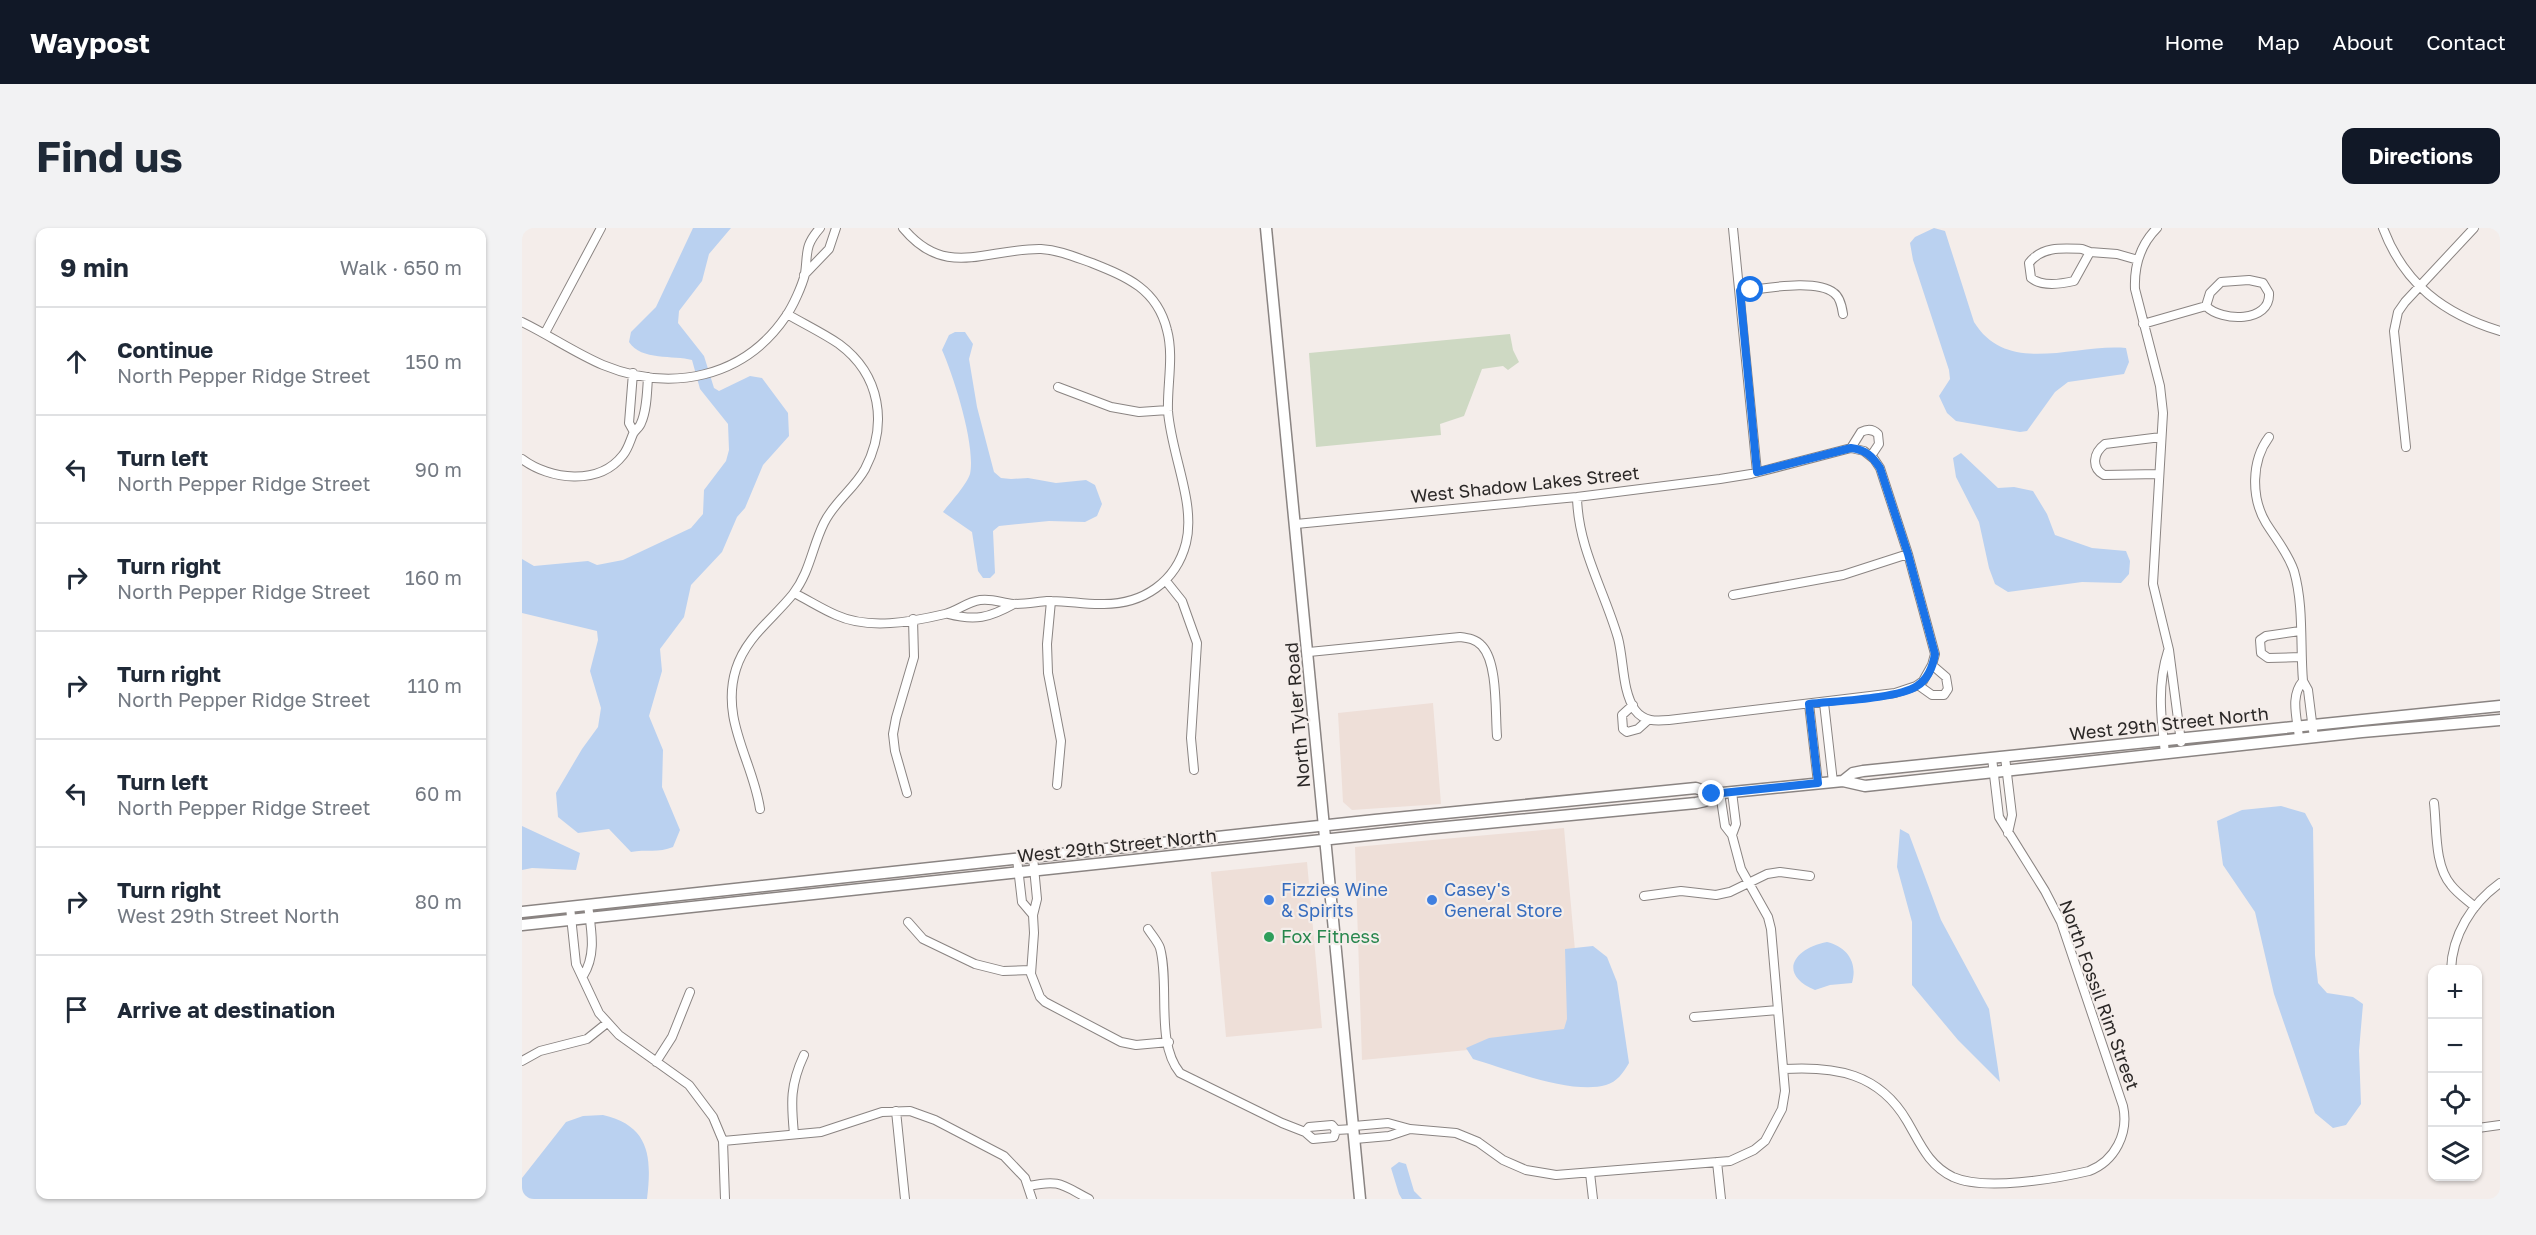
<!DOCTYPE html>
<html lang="en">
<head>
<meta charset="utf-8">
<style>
	:root { --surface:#fff; --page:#f2f2f3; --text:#1f2937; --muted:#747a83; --line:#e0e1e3; --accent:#111827 }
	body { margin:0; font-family:"Golos Text",sans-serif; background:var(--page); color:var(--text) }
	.controls { position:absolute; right:18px; bottom:18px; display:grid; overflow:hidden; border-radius:12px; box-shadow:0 2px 4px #0004 }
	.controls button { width:54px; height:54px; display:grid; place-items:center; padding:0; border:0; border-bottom:2px solid var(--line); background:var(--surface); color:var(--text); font:30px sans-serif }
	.stop { position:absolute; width:18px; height:18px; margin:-14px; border:4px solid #1a73e8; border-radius:50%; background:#fff }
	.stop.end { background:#1a73e8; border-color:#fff; box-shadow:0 2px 6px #0008 }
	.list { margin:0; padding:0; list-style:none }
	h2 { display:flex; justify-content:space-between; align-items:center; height:78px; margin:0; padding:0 24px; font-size:26px }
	h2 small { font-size:20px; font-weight:400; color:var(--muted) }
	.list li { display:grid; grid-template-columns:39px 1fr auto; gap:18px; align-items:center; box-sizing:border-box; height:108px; padding:0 24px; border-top:2px solid var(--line) }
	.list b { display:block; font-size:22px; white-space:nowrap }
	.list p { margin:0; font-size:20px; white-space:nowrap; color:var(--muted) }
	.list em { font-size:20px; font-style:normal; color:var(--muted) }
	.icon { flex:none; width:33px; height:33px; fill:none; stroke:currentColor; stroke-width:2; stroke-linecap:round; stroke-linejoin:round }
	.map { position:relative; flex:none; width:1978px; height:971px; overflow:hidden; border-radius:12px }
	header { display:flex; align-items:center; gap:36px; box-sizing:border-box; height:84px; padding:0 30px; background:var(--accent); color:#fff }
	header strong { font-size:28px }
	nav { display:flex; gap:33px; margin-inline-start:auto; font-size:21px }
	.intro { display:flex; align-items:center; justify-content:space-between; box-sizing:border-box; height:144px; padding:0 36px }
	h1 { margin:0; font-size:42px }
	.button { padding:15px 27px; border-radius:12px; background:var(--accent); color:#fff; font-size:21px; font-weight:700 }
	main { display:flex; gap:36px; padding:0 36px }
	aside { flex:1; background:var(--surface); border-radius:12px; box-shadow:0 2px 4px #0004 }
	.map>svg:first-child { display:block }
</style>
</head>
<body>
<header>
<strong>Waypost</strong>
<nav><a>Home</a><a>Map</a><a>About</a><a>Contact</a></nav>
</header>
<div class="intro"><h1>Find us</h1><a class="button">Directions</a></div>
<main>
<aside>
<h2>9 min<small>Walk · 650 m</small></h2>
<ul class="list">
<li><svg class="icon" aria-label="ahead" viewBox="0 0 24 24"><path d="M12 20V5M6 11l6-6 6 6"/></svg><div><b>Continue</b><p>North Pepper Ridge Street</p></div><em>150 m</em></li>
<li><svg class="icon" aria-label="left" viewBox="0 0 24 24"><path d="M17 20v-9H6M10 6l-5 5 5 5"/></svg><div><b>Turn left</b><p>North Pepper Ridge Street</p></div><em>90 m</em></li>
<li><svg class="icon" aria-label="right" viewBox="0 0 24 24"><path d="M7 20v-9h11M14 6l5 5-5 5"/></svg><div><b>Turn right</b><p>North Pepper Ridge Street</p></div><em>160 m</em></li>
<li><svg class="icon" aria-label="right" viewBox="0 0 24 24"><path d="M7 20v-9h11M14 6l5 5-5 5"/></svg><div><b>Turn right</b><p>North Pepper Ridge Street</p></div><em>110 m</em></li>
<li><svg class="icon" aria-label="left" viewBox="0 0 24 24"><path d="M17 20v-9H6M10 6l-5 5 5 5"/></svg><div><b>Turn left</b><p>North Pepper Ridge Street</p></div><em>60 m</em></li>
<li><svg class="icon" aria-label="right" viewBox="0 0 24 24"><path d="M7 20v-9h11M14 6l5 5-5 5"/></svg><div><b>Turn right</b><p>West 29th Street North</p></div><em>80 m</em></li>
<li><svg class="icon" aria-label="arrive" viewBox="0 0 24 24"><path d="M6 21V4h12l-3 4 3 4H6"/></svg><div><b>Arrive at destination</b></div></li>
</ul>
</aside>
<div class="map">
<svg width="1978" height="971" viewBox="0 0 1978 971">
	<rect width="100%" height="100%" fill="#f4edea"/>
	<path fill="#eedfd8" d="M911 475 919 576 830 582 821 574 816 485Z
		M1042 600 1061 811 840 832 833 619Z
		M785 634 800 800 704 809 689 644Z"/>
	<path fill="#ced9c3" d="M988 106 991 122 997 134 986 142 981 138 960 141 942 188 918 196 919 207 794 219 787 125Z"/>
	<path fill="#bad1f0" d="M171 0H209L187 26 180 53 157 83 156 95 182 128 192 160 197 163 228 148 240 150 266 185 267 208 241 237 223 280 215 289 200 324 169 357 162 389 138 421 140 443 127 488 141 522 140 559 158 602 151 619C137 625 123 621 109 624L87 601 56 605 36 589 34 565 60 521 76 499 79 480 68 443 76 412 75 403 0 385V331L12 338 66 333 75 337 101 332 169 300 181 286 182 262 204 233 207 222 206 196 178 161 170 132C152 127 119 133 107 114L109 104 134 79Z
		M1412 0 1423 3 1452 94C1486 149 1553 115 1604 120L1607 134 1602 146 1546 154 1533 164 1505 203 1498 204 1434 193 1425 185 1417 168 1428 151 1427 142 1391 32 1388 15 1393 9Z
		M433 104H443L451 116 447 131 455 179 472 244 479 250 489 251 506 250 534 255 564 252 573 257 580 276 575 288 563 294 527 293 477 298 471 303 473 345 468 350H461L456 343 450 304 421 284C428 275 445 256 448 246 454 218 432 149 420 122L427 107Z
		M1439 225 1476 260 1492 259 1511 263 1525 286 1533 307 1570 320 1604 323 1608 333 1607 346 1599 355 1560 354 1486 364 1473 356 1467 340 1457 294 1434 249 1431 230Z
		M1759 578 1783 585 1791 600 1793 727 1796 755 1805 765 1831 769 1841 776 1837 823 1839 876 1824 897 1811 900 1793 885 1752 766 1733 684 1701 637 1695 593 1720 582Z
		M0 598 58 625 54 642 10 640 0 642Z
		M1378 601 1387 606 1419 692 1467 781 1478 854 1436 812 1390 757V694L1375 639Z
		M1305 714C1325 719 1336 734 1330 755L1308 757 1293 762C1255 746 1272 720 1305 714Z
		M1071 718 1085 729 1095 754 1107 835C1101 845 1095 854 1084 857 1050 867 985 841 951 831L944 820 967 810 1042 801 1045 791 1043 721Z
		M81 887C128 898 130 929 125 971H0V950L44 894 61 888Z
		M877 934 884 936 892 963 900 971H880L877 966 869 940Z"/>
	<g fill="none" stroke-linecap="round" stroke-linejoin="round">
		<g stroke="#8a8482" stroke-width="10">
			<path id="street" d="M1211 0 1235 244
				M1635 0C1618 17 1612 38 1613 61L1638 158 1641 185 1631 356 1647 422 1659 514
				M1861 0C1882 56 1922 86 1978 103
				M1560 21 1568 24 1552 53C1539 56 1520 59 1509 50L1507 35C1520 18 1541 20 1560 21Z
				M1568 24 1595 26 1616 32
				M282 47 307 21 314 0
				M1727 52 1741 55 1747 65C1749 95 1699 94 1684 78L1688 65 1699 54Z
				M1219 63C1241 61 1294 50 1312 65 1318 69 1320 79 1321 86
				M0 94C27 107 53 125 81 137 149 165 222 150 264 88 271 78 280 58 283 46 286 25 282 18 298 0
				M1621 96 1684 78
				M23 105 79 0
				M111 145 107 195 112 204
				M536 159 589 179 617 184 646 182
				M1747 209C1729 233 1729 270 1744 295 1754 311 1766 325 1772 343 1782 378 1778 418 1781 453L1786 462 1792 510
				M1884 219 1872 103 1876 84 1883 74 1952 0
				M1329 220 1339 204C1345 201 1351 201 1356 206L1357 216 1349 228
				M0 231C28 252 77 258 101 227 106 221 108 213 111 206 113 202 118 199 119 195 125 182 125 163 126 149
				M1637 246 1582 247C1569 240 1571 225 1583 216L1639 209
				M774 296 1055 269 1198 251 1229 246 1329 220 1342 223 1352 231 1358 240 1386 326 1413 426 1410 437 1401 453 1394 458 1373 465 1147 492C1134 493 1122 494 1113 482 1100 463 1102 433 1096 410 1082 362 1056 320 1055 269
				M644 353 660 373 675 415 669 510 672 542
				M272 365C286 372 300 381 314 387 347 402 389 394 423 386 435 383 445 374 458 372 470 370 480 375 491 376 502 376 514 374 525 373 544 372 563 377 582 376 621 376 654 354 664 315 674 275 649 226 646 183 645 157 652 128 645 102 635 61 605 49 570 35 553 29 537 22 519 21 464 20 424 52 381 0
				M1211 367 1321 347 1386 326
				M529 373 525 416 526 445 539 513 535 557
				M426 386C453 393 467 390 492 376
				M1778 403 1744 408 1738 412 1739 425 1746 430 1779 429
				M787 424 938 409C946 410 954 411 960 418 976 435 973 484 975 508
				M1396 457 1410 467H1422L1426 461 1424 449 1410 437
				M1302 475 1311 554
				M1287 476 1296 555
				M1111 477 1100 487 1101 501 1105 504 1116 501 1126 492
				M1777 511C1776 492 1767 469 1781 453
				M1643 525C1639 489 1635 457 1646 423
				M1483 529 1490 587 1486 605
				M385 565 373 523 371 506 374 490 392 429 391 391
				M1912 575C1915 600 1912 637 1929 657 1935 665 1945 672 1953 679
				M238 581C231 533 198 492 214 441 224 409 251 391 271 366 288 344 290 319 302 295 312 274 332 261 343 241 366 197 359 147 317 116 301 105 282 96 265 86
				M1210 607 1214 596 1210 564
				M511 629 515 671 511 687 512 705 509 746 518 769 523 774 599 814 614 817 647 814
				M495 631 500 674 511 687
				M1122 668 1159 663 1194 667 1208 664 1245 646 1258 644 1288 648
				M48 679 54 736 77 785 97 807 167 857 191 889 201 913 203 971
				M386 694 401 711 453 736 481 743 509 742
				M626 701C629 706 636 714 638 720 648 756 633 815 658 845L760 895 783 904
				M1929 742C1930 707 1950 675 1978 655
				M61 748C75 726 69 701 66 677
				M1172 789 1256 782
				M0 833 18 823 65 811 85 795
				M134 834 150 809 168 764
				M1262 841C1313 838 1357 845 1385 893 1398 915 1406 937 1431 949 1462 963 1533 951 1567 943 1593 933 1607 905 1601 878L1539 694 1523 663 1477 589 1470 530
				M374 883 383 971
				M832 898 866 895 888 901 934 905 956 914 981 932 1004 942 1034 947 1208 933 1232 922 1243 913 1260 881 1263 863 1249 701 1246 689 1219 641 1210 607 1203 598 1198 565
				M1956 900 1978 897
				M814 902 812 909 791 911 783 904 787 899 810 897 814 902 832 901
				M272 906C269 874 268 857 282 827
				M833 911 867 908 888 901
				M201 913 299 904 360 884 388 883 413 892 482 928 503 950 510 971
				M1195 934 1199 971
				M1068 945 1071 971
				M507 958C538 951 540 957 567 971"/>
		</g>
		<g stroke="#8a8482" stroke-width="13">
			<path id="secondary" d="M744 0 838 971
				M1321 553 1331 545 1341 543 1978 478
				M0 684 853 592 1134 564 1174 560 1190 566 1321 553 1343 558 1840 504 1978 492
				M0 697 903 601 1174 575 1183 573 1190 566"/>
		</g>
		<use href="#street" stroke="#fff" stroke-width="8"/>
		<use href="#secondary" stroke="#fff" stroke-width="10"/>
	</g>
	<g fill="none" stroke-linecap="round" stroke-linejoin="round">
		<path stroke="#1a73e8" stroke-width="8" d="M1190 566 1296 555 1287 476C1312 473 1375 471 1395 458 1406 451 1411 438 1413 426L1386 326 1358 240C1350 228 1344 222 1329 220L1235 244 1218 63 1229 62"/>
	</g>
	<g fill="#3f7fe0" stroke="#f4edea" stroke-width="2">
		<circle cx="747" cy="672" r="6"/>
		<circle cx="910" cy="672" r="6"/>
	</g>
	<circle fill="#2e9e5b" stroke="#f4edea" stroke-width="2" cx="747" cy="709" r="6"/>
	<g text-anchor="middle" stroke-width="4.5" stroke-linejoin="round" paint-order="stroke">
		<g font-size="18" fill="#2b2827" stroke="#f4edea">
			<text transform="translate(1003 257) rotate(-6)" y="6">West Shadow Lakes Street</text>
			<text transform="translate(776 487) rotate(-95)" y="6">North Tyler Road</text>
			<text transform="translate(1647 496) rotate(-6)" y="6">West 29th Street North</text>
			<text transform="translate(595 618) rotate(-6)" y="6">West 29th Street North</text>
			<text transform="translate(1577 767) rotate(70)" y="6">North Fossil Rim Street</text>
		</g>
		<g font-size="18" fill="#366cbe" stroke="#f4edea" text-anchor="start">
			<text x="759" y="668">Fizzies Wine<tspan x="759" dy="21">&amp; Spirits</tspan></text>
			<text x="922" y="668">Casey's<tspan x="922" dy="21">General Store</tspan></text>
		</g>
		<g font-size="18" fill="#27864d" stroke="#f4edea" text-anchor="start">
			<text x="759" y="715">Fox Fitness</text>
		</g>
	</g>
</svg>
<div class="controls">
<button>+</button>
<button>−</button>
<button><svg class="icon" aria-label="locate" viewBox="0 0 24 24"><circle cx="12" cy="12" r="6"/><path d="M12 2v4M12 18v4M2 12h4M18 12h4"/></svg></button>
<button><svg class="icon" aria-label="layers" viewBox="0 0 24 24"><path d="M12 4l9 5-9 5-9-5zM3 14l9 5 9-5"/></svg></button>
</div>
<div class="stop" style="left:1229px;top:62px"></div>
<div class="stop end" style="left:1190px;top:566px"></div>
</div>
</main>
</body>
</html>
